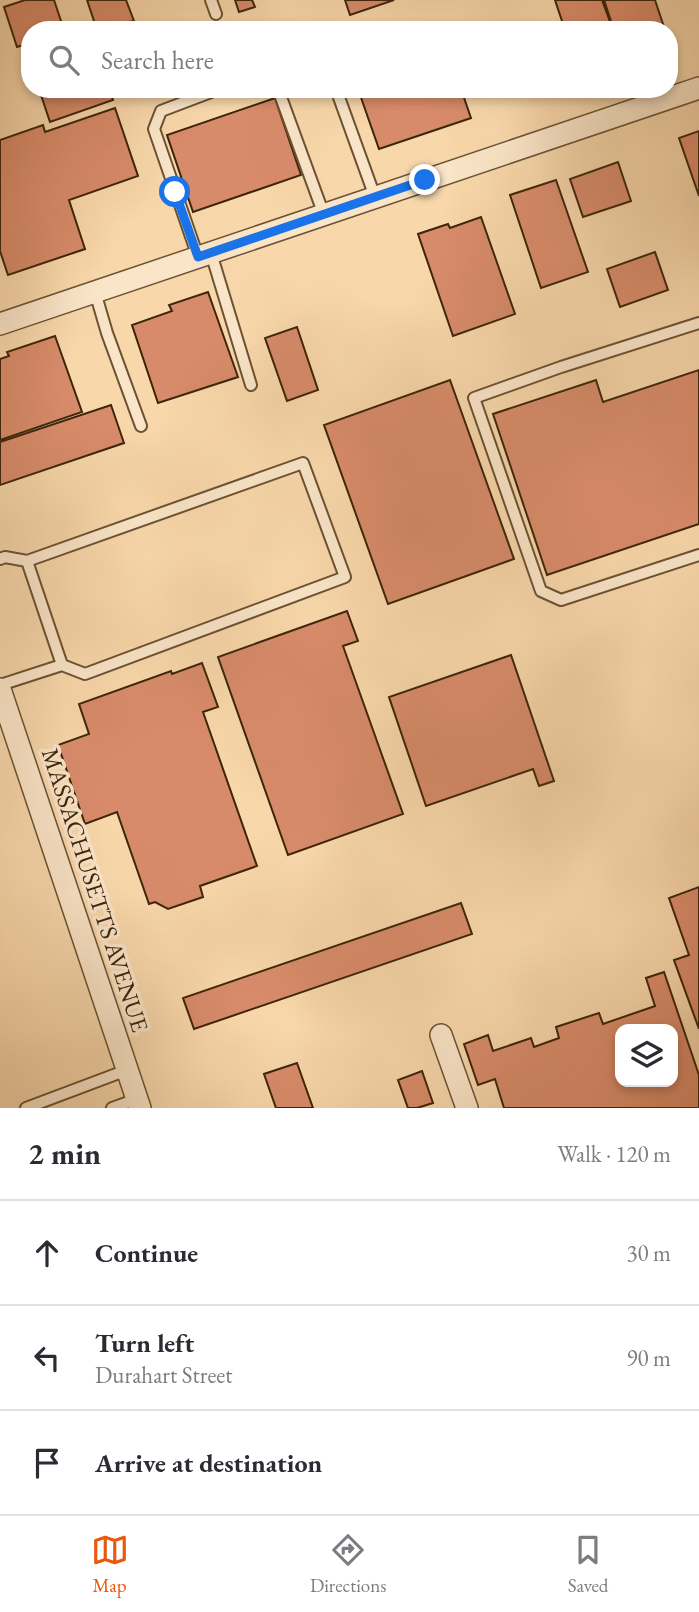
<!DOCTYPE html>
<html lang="en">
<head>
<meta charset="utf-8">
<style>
	:root { --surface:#fff; --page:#f7f7f7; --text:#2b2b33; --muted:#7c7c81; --line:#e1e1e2; --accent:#ea580c }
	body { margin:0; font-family:"EB Garamond",serif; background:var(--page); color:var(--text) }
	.controls { position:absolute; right:21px; bottom:21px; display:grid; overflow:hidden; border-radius:14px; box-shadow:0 4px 10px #0003 }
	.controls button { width:63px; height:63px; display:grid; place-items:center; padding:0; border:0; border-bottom:2px solid var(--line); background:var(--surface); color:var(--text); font:35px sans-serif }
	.stop { position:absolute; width:21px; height:21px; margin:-16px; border:5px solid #1a73e8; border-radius:50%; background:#fff }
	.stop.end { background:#1a73e8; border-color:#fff; box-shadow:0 2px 7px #0008 }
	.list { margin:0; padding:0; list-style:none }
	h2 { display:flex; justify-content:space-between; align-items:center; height:91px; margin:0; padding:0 28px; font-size:30px }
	h2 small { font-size:23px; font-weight:400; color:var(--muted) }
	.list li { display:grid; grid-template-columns:46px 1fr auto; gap:21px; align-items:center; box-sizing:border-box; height:105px; padding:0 28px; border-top:2px solid var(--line) }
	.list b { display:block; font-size:26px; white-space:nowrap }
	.list p { margin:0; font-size:23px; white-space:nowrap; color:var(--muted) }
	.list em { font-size:23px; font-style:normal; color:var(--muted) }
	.icon { flex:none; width:38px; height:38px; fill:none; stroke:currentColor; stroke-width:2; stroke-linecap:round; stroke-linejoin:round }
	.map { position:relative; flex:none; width:699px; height:1108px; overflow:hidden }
	.search { position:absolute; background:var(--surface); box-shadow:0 4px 10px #0003; left:21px; right:21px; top:21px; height:77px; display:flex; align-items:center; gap:18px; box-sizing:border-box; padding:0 24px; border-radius:28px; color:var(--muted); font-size:26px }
	.sheet { height:406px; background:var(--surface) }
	nav { display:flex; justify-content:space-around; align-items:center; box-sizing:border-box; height:98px; border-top:2px solid var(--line); background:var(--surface); font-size:19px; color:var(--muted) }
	nav a { display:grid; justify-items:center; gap:4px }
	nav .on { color:var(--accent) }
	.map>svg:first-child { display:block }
</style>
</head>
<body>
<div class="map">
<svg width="699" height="1108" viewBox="0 0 699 1108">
	<rect width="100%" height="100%" fill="#f8d7ab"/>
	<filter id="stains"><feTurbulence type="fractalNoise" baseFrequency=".00286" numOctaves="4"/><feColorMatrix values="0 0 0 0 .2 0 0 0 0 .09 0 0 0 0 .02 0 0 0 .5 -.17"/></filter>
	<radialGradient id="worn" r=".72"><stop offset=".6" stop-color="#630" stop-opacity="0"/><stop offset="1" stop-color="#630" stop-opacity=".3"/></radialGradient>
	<path fill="#d88b6a" stroke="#3c250b" stroke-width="2" fill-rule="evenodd" d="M25 0H54L64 30H30V43L17 47 4 7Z
		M87 0H126L134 21 129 22 132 30H97Z
		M235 0H252L255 7 239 12Z
		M345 0H394L350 15Z
		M555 0H602L613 30H565Z
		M604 0H655L665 30H614Z
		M669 42 676 62 669 65Z
		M39 89H109L113 100 50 122Z
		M358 89H461L471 118 379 149Z
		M275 98 301 175 193 212 167 135Z
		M115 108 138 176 69 200 85 249 8 275 0 251V140L43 125 45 132Z
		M699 131V196L679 138Z
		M618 162 631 201 583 217 570 179Z
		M556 180 588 272 541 288 510 195Z
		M481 217 515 314 453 336 418 234 448 224 450 228Z
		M655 252 668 290 620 307 607 269Z
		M208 292 238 377 158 403 132 325 172 311 169 305Z
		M297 327 318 390 287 401 265 338Z
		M55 336 82 412 0 440V359L9 356 7 352Z
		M699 370V524L547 575 493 414 596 380 603 402Z
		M450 380 514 559 388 604 324 425Z
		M111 405 124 443 0 485V442Z
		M347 611 358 641 343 646 403 814 288 855 218 657Z
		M511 655 554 781 539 786 533 769 426 806 389 697Z
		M202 663 218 707 203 712 257 866 200 886 203 897 168 909 155 902 149 904 117 812 85 824 58 745 89 734 79 704 171 671 172 674Z
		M699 887V1029L674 960 689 955 669 898Z
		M461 903 472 934 194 1029 183 998Z
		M664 972 699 1075V1108H504L495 1079 478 1085 464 1044 488 1035 493 1051 531 1038 534 1047 559 1038 556 1027 599 1013 603 1024 655 1006 646 978ZM620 1029H673V1082H620Z
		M297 1063 313 1108H276L264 1074Z
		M422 1071 433 1103 417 1108H408L398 1080Z"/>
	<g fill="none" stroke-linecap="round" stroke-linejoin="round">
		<g stroke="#6b5233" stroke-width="14">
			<path id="service" d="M211 0 216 14
				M278 89 324 215
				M336 89 375 197
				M211 253 251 385
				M198 257 154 129 161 111 219 89
				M95 292 107 333 141 426
				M699 323 561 367 474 398 541 591 561 600 699 555
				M0 559 5 557 27 561 303 463 345 577 85 674 62 665 0 685
				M27 561 62 665
				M26 1108 127 1070
				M112 1108 137 1099"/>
		</g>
		<g stroke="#6b5233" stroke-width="24">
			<path id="minor" d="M0 324 699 88
				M0 689 140 1108
				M441 1035 467 1108"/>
		</g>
		<use href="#service" stroke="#fae5c8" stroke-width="10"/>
		<use href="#minor" stroke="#fae5c8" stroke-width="21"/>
	</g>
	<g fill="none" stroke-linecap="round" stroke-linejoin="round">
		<path stroke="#1a73e8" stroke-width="9" d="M175 192 198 257 425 180"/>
	</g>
	<g text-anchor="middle" stroke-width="7" stroke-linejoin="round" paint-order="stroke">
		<g font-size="24" fill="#3c250b" stroke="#fae5c8">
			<text transform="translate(95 890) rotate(72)" y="8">MASSACHUSETTS AVENUE</text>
		</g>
	</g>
	<rect width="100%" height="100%" filter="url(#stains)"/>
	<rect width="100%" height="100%" fill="url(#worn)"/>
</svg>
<div class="controls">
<button><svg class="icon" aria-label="layers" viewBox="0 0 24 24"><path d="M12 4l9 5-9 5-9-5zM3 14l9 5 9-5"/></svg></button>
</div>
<div class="stop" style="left:175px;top:192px"></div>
<div class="stop end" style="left:425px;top:180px"></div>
<div class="search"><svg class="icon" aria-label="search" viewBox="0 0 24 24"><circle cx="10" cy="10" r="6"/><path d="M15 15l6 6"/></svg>Search here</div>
</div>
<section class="sheet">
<h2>2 min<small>Walk · 120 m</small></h2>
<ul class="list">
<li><svg class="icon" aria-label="ahead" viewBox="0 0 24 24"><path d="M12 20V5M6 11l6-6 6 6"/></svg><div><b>Continue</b></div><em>30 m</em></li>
<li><svg class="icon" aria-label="left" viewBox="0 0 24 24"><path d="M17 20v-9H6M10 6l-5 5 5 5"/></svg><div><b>Turn left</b><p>Durahart Street</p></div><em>90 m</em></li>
<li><svg class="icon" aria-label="arrive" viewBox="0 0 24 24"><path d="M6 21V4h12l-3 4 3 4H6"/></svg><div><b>Arrive at destination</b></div></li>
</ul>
</section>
<nav>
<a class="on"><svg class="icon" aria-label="map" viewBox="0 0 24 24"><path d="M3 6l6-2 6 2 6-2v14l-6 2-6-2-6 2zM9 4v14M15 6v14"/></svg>Map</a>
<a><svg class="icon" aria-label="directions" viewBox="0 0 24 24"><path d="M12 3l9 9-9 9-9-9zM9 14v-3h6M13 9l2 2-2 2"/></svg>Directions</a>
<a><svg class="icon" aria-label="saved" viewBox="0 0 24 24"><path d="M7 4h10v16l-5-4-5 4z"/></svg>Saved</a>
</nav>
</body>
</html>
